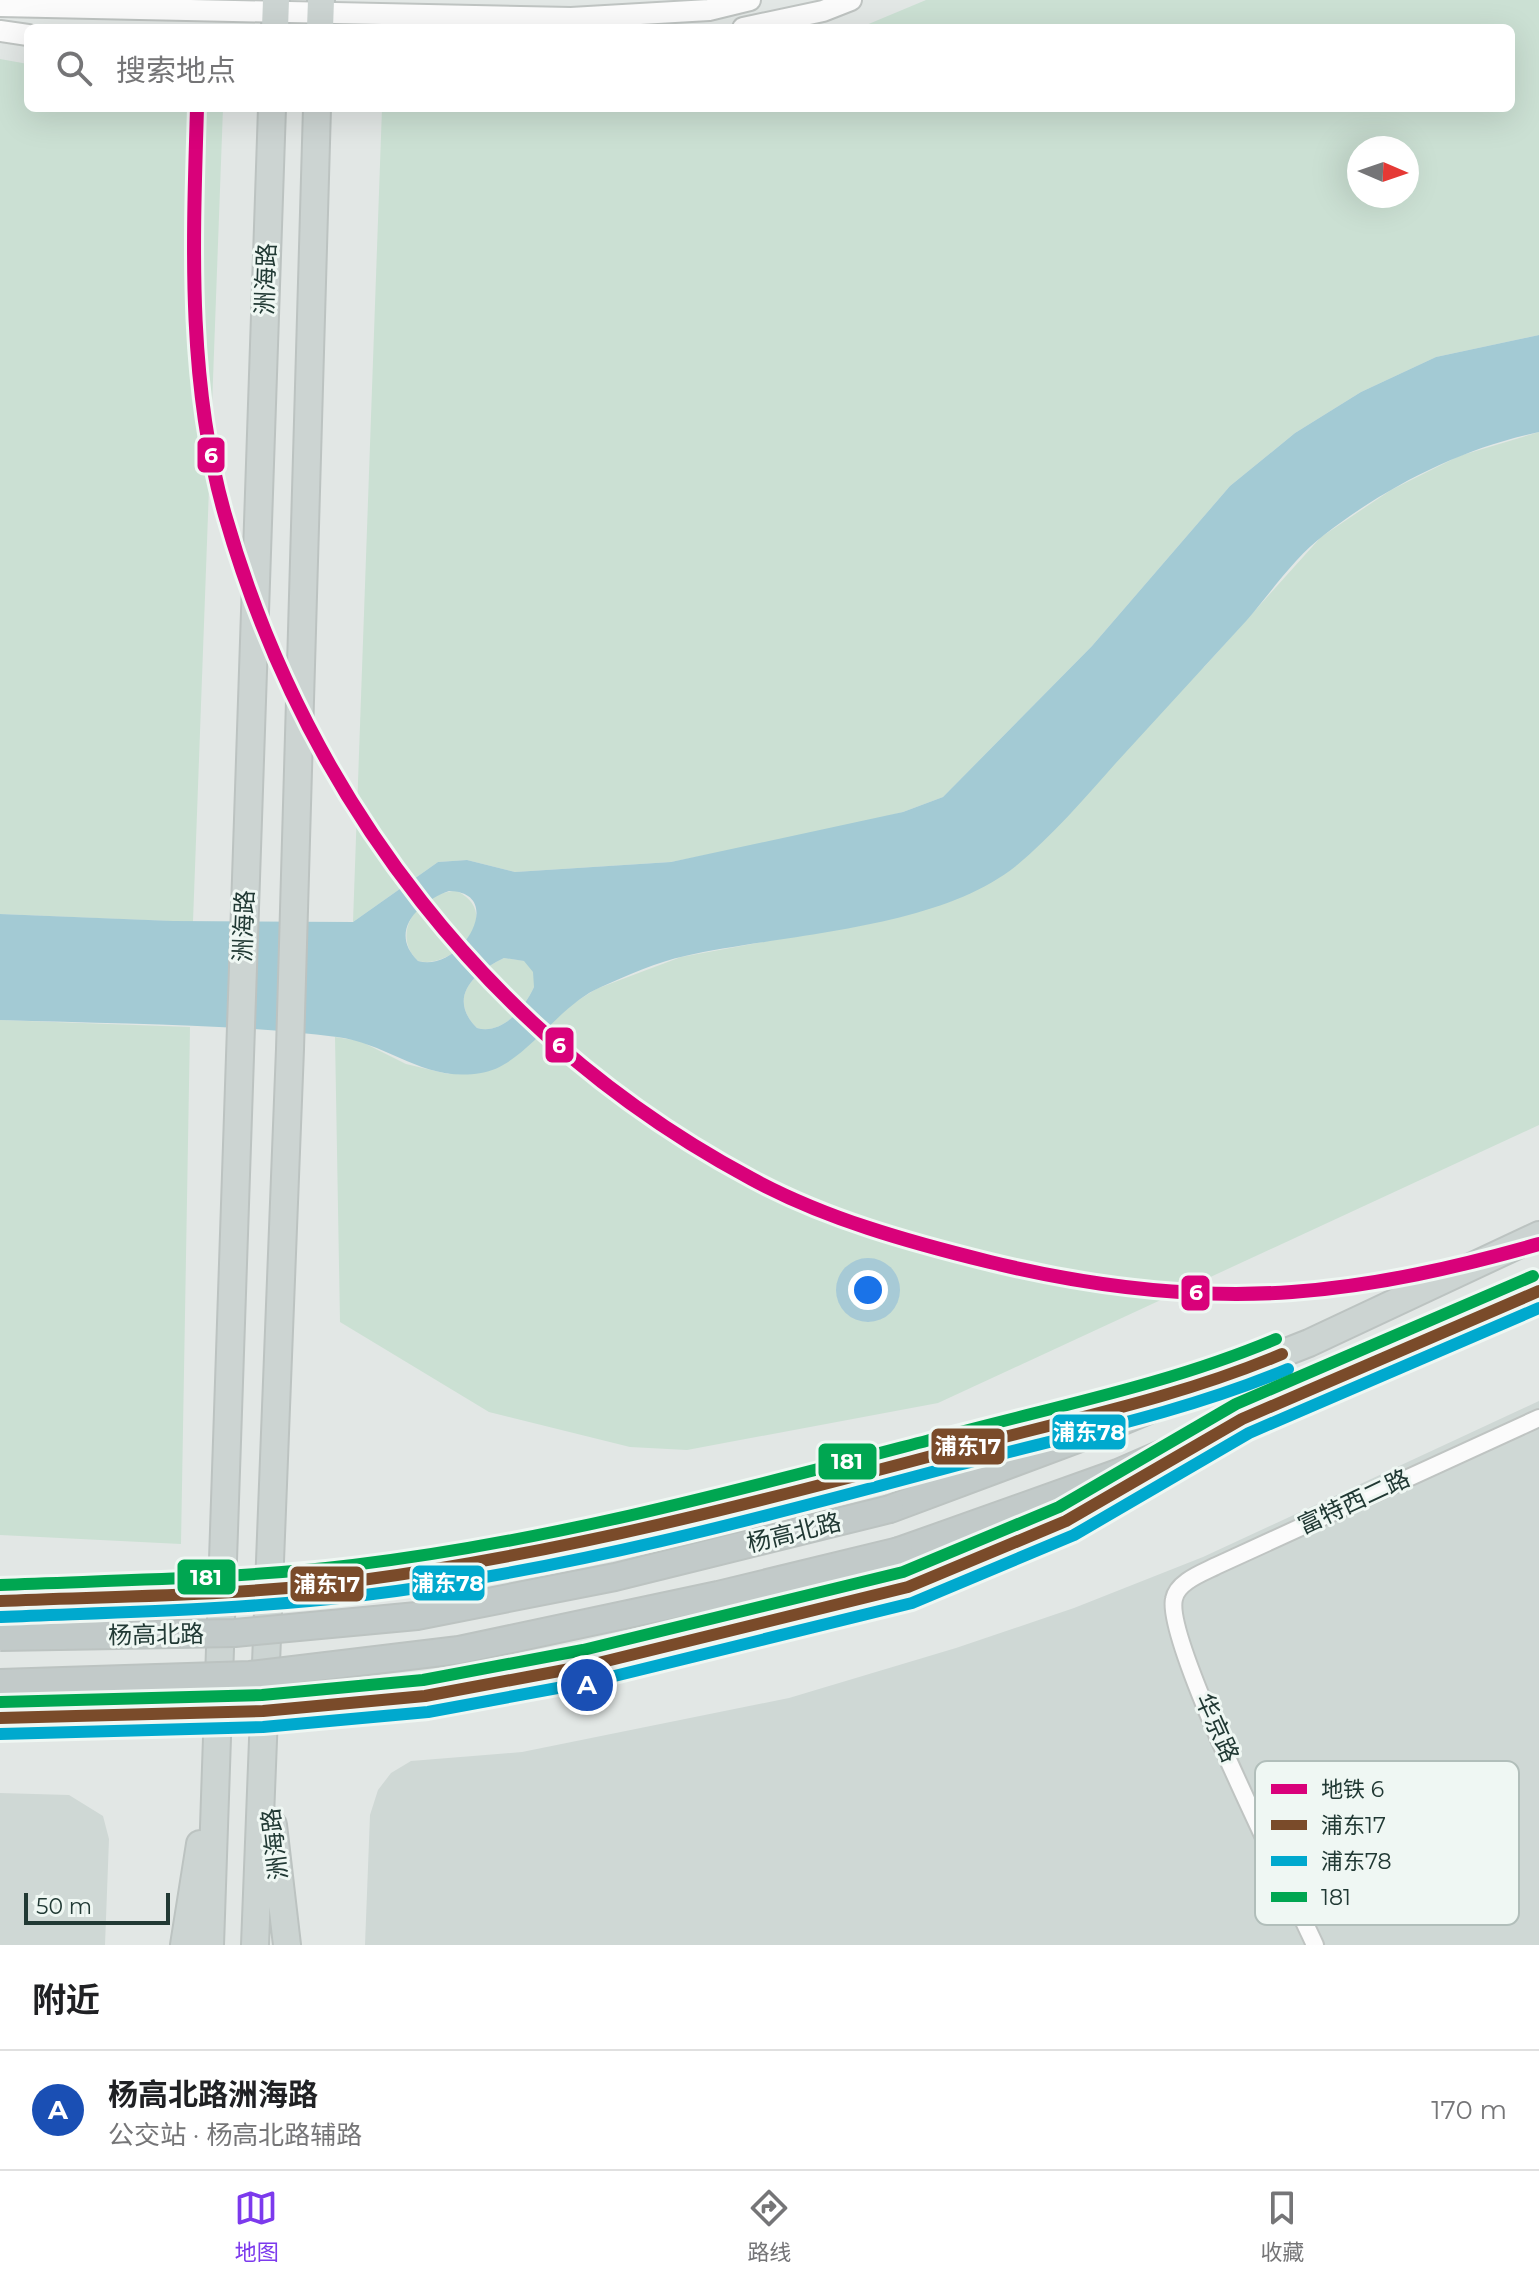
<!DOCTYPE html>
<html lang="zh">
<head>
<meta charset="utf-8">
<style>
	:root { --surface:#fff; --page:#f6f6f6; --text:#202124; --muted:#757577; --line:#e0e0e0; --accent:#7c3aed }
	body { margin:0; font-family:Montserrat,"Noto Sans SC",sans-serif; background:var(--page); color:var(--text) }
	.compass { position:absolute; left:1347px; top:136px; width:72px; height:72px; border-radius:50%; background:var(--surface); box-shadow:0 8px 32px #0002; rotate:92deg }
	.scale { position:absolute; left:24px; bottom:20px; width:146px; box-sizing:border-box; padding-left:8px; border:4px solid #213934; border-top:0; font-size:22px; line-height:28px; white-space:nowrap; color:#213934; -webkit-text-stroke:6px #eff7f3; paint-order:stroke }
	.you { position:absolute; left:868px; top:1290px; width:28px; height:28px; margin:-20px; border:6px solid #fff; border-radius:50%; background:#1a73e8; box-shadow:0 0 0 12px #1a73e833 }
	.badge { display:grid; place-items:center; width:52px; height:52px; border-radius:50%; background:var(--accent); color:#fff; font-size:26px; font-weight:700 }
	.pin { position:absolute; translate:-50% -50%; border:4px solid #fff; box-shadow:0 2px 8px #0006 }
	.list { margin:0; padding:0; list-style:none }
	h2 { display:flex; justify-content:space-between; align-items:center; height:104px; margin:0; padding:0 32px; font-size:34px }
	h2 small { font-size:26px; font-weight:400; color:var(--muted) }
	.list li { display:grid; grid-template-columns:52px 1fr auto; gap:24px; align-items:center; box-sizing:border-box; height:120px; padding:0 32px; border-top:2px solid var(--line) }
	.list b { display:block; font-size:30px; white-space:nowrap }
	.list p { margin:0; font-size:26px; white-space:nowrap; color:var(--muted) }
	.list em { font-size:26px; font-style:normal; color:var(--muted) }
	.icon { flex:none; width:44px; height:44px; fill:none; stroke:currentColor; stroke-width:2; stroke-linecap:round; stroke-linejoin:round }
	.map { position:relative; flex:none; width:1539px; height:1945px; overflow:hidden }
	.search { position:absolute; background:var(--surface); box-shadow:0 8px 32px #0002; left:24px; right:24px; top:24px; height:88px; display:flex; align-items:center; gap:20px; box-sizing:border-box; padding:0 28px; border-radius:12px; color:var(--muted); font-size:30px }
	.sheet { height:224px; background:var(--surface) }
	nav { display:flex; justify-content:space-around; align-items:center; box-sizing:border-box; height:112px; border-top:2px solid var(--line); background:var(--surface); font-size:22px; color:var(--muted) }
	nav a { display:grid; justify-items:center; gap:4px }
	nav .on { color:var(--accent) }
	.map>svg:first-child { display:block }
</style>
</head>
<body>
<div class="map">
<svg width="1539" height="1945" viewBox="0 0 1539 1945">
	<rect width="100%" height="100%" fill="#e2e7e5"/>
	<path fill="#cfd8d5" d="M1539 1401V1945H365L370 1815 378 1790 391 1773 411 1761 522 1752 789 1698 956 1648 1074 1608 1203 1557Z
		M0 1793 69 1795 103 1816 109 1839 105 1945H0Z"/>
	<path fill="#cbe0d3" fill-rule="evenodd" d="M926 0H1539V335L1436 357 1361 392 1295 433 1230 486 1092 646 943 797 903 812 841 828 671 862 515 872 467 860 438 862 353 922 382 108H1511V28H859ZM1359 148H1407V196H1359Z
		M0 59 28 64V108H223L193 922 0 914Z
		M1539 432V1125L938 1403 687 1450 630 1447 489 1412 340 1322 335 1037 360 1041 406 1064 448 1074 525 1047 563 1010 596 989 681 957 903 916 951 901 1205 666 1321 537 1391 490 1459 456Z
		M457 891C505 915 453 970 418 961 388 932 422 891 457 891Z
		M504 958 525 961 534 972V987C524 1009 502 1035 477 1028 447 998 473 973 504 958Z
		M0 1020 190 1027 181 1544 0 1535Z"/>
	<path fill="#a3cad4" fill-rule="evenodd" d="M1539 335V432C1462 448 1387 486 1324 535 1295 557 1271 592 1247 620 1203 668 1159 716 1115 764 1084 799 1052 836 1016 866 936 930 783 934 685 956 657 962 628 975 601 987 556 1006 525 1066 481 1073 424 1083 388 1043 337 1037 226 1023 112 1024 0 1020V914L173 921 353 922 438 862 467 860 515 872 671 862 903 812 943 797 1092 646 1230 486 1295 433 1361 392 1436 357ZM449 891C507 892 462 973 418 961 388 932 418 902 449 891ZM504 958 524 961 533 972 534 987C524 1009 502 1035 477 1028 447 998 473 973 504 958Z"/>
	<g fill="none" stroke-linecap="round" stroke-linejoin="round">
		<g stroke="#bfc4c2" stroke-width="20">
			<path id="minor" d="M1315 1945C1290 1890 1164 1641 1174 1599 1177 1582 1202 1573 1216 1566L1539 1418"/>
		</g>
		<g stroke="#bfc4c2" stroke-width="24">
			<path id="tertiary" d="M0 6 571 18 709 10 750 0
				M743 28 823 11 851 0
				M0 31 28 35"/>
		</g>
		<g stroke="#bcc3c1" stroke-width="30">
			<path id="primary" d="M275 28 276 0
				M320 28 321 0
				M1210 1382 1309 1343 1539 1235
				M1224 1430 1539 1291
				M0 1601 269 1589 406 1573 580 1541 880 1469 1172 1392
				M0 1718 263 1711 425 1696 586 1666 908 1587 1066 1521 1173 1459
				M273 1825 287 1945
				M184 1945 200 1844
				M210 1945 272 108
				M255 1945 290 1049 317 108"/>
		</g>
		<g stroke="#bcc3c1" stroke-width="30">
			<path id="trunk" d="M890 1509 1099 1431 1230 1376
				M899 1551 1118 1473 1242 1419"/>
		</g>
		<use href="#minor" stroke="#fbfbfb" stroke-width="16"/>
		<use href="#tertiary" stroke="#fbfbfb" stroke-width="20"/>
		<use href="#primary" stroke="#ccd4d2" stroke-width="26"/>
		<use href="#trunk" stroke="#c2cac9" stroke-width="26"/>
		<g stroke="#bcc3c1" stroke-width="30" stroke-linecap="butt">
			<path id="trunk-bridge" d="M0 1637 235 1633 417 1616 615 1577 890 1509
				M0 1683 250 1675 459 1650 718 1595 899 1551"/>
		</g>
		<use href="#trunk-bridge" stroke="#c2cac9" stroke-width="26"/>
		<g stroke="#eff7f3" stroke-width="18">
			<path id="bus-1" d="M0 1601C120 1596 242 1596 362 1580 562 1553 759 1502 954 1450 1063 1421 1178 1398 1282 1354
				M0 1718 263 1711 425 1696 586 1666 908 1587 1066 1521 1242 1419 1539 1291"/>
		</g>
		<g stroke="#eff7f3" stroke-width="18">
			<path id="bus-2" d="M1 1617C120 1612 239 1610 357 1596 560 1572 761 1518 958 1465 1068 1436 1183 1413 1288 1369
				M0 1734 263 1727 428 1712 590 1682 912 1603 1074 1535 1249 1433 1539 1308"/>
		</g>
		<g stroke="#eff7f3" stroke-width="18">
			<path id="bus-3" d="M0 1585C118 1580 236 1579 353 1565 554 1541 754 1486 949 1435 1058 1406 1172 1383 1276 1339
				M0 1702 262 1695 423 1680 583 1650 903 1572 1059 1507 1236 1404 1533 1276"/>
		</g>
		<use href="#bus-1" stroke="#7a4b2a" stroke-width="12"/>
		<use href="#bus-2" stroke="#00a9ce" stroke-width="12"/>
		<use href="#bus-3" stroke="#00a651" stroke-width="12"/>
		<g stroke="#eff7f3" stroke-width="20">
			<path id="metro-1" d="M197 108C193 243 187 383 225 515 306 799 492 1040 752 1179 826 1219 909 1242 990 1262 1088 1286 1191 1299 1292 1292 1376 1286 1458 1267 1539 1244"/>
		</g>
		<use href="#metro-1" stroke="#d9017a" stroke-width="14"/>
	</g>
	<g text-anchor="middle" stroke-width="6" stroke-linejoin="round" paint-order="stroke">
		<g font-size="24" fill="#213934" stroke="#eff7f3">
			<text transform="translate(266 279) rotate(-88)" y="8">洲海路</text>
			<text transform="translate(244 926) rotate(-88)" y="8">洲海路</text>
			<text transform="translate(1354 1502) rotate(-25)" y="8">富特西二路</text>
			<text transform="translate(794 1533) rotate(-14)" y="8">杨高北路</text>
			<text transform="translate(156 1635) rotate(-1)" y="8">杨高北路</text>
			<text transform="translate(1217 1728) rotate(66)" y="8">华京路</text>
			<text transform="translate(275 1844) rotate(-97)" y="8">洲海路</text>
		</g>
	</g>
	<rect x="1255" y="1761" width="264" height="164" rx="12" fill="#eff7f3" stroke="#b1beba" stroke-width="2"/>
	<rect x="1271" y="1784" width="36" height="10" fill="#d9017a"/>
	<rect x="1271" y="1820" width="36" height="10" fill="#7a4b2a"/>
	<rect x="1271" y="1856" width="36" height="10" fill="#00a9ce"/>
	<rect x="1271" y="1892" width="36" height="10" fill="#00a651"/>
	<g font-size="22" fill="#213934">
		<text x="1321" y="1797">地铁 6</text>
		<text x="1321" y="1833">浦东17</text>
		<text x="1321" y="1869">浦东78</text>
		<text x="1321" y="1905">181</text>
	</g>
	<g stroke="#eff7f3" stroke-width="3">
		<rect x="196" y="436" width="30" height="38" rx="8" fill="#d9017a"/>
		<rect x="544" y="1026" width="31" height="38" rx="8" fill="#d9017a"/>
		<rect x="1180" y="1274" width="31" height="38" rx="8" fill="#d9017a"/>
		<rect x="1051" y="1413" width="76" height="38" rx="8" fill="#00a9ce"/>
		<rect x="930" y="1427" width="76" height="39" rx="8" fill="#7a4b2a"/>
		<rect x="817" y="1442" width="61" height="39" rx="8" fill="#00a651"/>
		<rect x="176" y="1558" width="61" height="38" rx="8" fill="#00a651"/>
		<rect x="411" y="1564" width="75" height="38" rx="8" fill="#00a9ce"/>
		<rect x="289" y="1565" width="76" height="38" rx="8" fill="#7a4b2a"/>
	</g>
	<g font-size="22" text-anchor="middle" font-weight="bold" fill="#fff">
		<text x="211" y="463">6</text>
		<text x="559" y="1053">6</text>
		<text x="1196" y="1300">6</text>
		<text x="1089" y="1440">浦东78</text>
		<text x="968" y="1454">浦东17</text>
		<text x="847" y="1469">181</text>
		<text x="206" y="1585">181</text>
		<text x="448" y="1591">浦东78</text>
		<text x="327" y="1592">浦东17</text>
	</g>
</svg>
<svg class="compass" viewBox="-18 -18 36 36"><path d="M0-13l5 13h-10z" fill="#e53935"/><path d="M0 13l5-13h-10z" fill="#757577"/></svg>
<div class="scale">50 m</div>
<div class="you"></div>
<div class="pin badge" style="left:587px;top:1685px;background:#1a4fb4">A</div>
<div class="search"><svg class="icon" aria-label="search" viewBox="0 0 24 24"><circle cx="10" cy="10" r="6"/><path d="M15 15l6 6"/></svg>搜索地点</div>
</div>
<section class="sheet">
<h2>附近<small></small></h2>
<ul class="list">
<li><span class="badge" style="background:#1a4fb4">A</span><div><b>杨高北路洲海路</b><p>公交站 · 杨高北路辅路</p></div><em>170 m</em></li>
</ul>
</section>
<nav>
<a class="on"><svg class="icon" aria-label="map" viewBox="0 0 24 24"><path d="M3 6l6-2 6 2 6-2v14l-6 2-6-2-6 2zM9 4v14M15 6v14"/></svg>地图</a>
<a><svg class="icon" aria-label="directions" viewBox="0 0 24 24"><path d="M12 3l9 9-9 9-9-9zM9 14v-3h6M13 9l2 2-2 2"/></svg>路线</a>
<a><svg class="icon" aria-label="saved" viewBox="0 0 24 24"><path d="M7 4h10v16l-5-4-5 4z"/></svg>收藏</a>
</nav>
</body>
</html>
